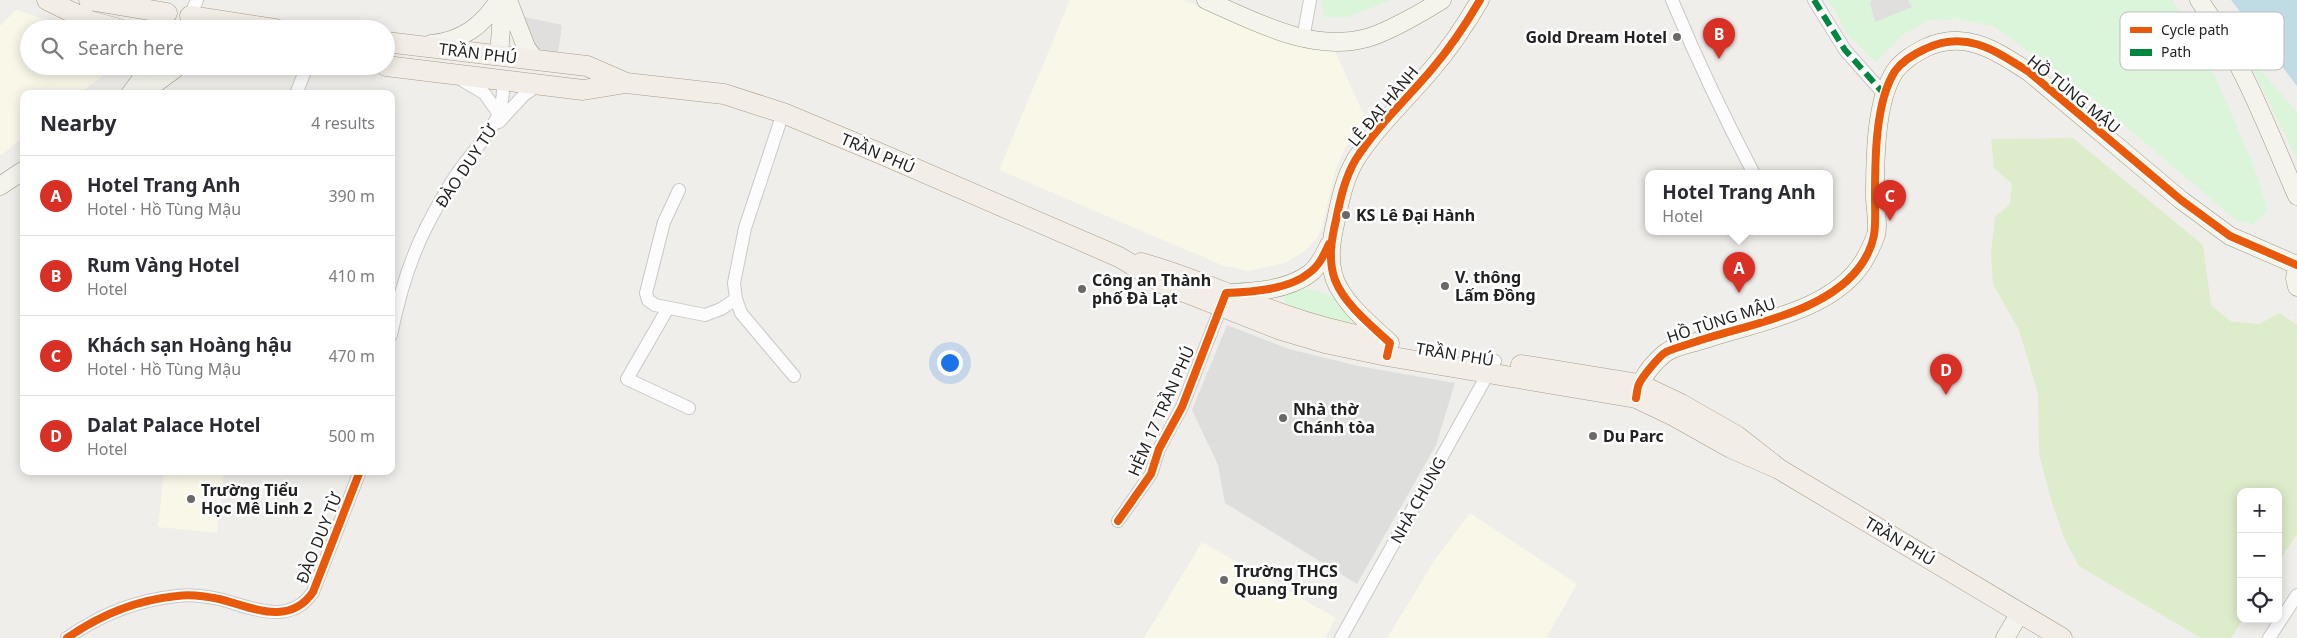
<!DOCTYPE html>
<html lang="en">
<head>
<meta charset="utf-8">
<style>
	:root { --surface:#fff; --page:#f2f2f3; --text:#2b2b33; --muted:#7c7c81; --line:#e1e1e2; --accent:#d93025 }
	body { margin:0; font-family:"Noto Sans",sans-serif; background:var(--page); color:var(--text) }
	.controls { position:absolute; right:15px; bottom:15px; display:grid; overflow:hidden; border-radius:10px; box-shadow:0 2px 12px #0003 }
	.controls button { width:45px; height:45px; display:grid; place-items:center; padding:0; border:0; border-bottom:1px solid var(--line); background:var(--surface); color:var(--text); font:25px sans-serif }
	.you { position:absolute; left:949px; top:362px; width:18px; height:18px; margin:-12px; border:4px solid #fff; border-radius:50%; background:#1a73e8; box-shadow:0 0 0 8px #1a73e833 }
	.badge { display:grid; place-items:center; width:32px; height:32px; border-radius:50%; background:var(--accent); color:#fff; font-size:16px; font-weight:700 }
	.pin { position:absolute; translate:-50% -41px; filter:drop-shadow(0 1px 2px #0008) }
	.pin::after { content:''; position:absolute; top:26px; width:18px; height:15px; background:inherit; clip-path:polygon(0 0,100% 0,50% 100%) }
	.popup { position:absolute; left:1645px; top:170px; width:188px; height:65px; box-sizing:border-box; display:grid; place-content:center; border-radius:10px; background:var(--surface); filter:drop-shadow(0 1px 4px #0005); font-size:16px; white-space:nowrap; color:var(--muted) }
	.popup b { font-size:19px; color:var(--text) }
	.popup::after { content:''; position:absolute; left:50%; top:100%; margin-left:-10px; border:10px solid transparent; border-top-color:var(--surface) }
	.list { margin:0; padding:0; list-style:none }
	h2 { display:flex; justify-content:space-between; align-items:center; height:65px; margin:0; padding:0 20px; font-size:21px }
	h2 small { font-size:16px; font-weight:400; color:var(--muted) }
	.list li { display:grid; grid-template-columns:32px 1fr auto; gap:15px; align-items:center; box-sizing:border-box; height:80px; padding:0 20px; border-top:1px solid var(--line) }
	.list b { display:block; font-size:19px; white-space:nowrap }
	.list p { margin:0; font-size:16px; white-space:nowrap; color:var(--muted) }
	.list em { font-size:16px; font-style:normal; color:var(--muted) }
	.icon { flex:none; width:28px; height:28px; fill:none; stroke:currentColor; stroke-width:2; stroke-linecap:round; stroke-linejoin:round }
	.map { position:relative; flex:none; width:2297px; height:638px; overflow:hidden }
	.search { position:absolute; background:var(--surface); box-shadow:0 2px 12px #0003; left:20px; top:20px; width:375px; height:55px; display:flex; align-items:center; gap:12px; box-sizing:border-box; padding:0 18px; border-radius:28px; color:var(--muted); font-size:19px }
	.panel { position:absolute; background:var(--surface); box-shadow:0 2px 12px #0003; left:20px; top:90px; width:375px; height:385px; border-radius:10px }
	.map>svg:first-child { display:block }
</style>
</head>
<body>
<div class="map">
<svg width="2297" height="638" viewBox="0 0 2297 638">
	<rect width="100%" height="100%" fill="#f0eeeb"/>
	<path fill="#f8f7e8" d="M1070 0H1184L1265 35 1291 44 1335 51 1366 120 1348 143 1340 159 1335 171 1322 228 1316 239 1305 251 1284 263 1249 271 1224 266 999 170Z
		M16 10 76 29H29V66H105L108 71 79 94H24V137L0 156V26Z
		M164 471H224L217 533 158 527Z
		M1470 513 1577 584 1546 638H1387L1436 558Z
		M1202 542 1336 618 1325 638H1144Z"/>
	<path fill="#dededc" d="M1227 325 1289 349 1358 366 1455 383 1436 445 1357 584 1225 503 1218 465 1192 410Z"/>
	<path fill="#ddeccb" d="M2073 138 2203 245 2211 305 2230 321 2259 324 2280 313 2297 325V534L2278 563V492H2241V619H2243L2231 638H2201L2079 566 2065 540 2052 503 2039 454 2038 394 2019 330 1993 284 1991 254 1995 217 2010 204 2012 184 1994 168 1991 139Z"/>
	<path fill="#daf5da" d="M1321 0H1392L1347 17H1324Z
		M1828 0H2172C2199 37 2217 80 2235 122 2247 151 2261 180 2267 212L2254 224 2237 221 2089 95 1993 26 1958 19 1929 20 1902 35 1876 62 1850 38Z
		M2243 50 2297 112V159Z
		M1302 288C1321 290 1359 303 1349 329L1286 304 1283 294Z"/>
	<path fill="#e0dfde" d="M1872 0H1908L1912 7 1875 22 1870 3Z
		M520 16 562 25 558 53 534 49Z"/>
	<path fill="#bfdbe3" d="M2231 0H2297V86Z"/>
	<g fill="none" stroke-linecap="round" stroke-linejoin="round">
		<g stroke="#c9c8c7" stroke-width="14">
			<path id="street" d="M1672 0C1697 60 1724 117 1754 174
				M1814 0 1845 50 1885 95
				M190 16 197 0
				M1303 39 1310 0
				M462 80 484 93 499 114
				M296 94 307 66
				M783 113 745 228 734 283 736 299 741 313 794 376
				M499 122 524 95 539 84
				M679 190 664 222 646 293 648 300 655 305 705 315 721 309 736 299
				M668 308 627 379 689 408
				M391 335C399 295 411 255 430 220 440 201 451 181 464 164 486 135 505 120 503 81
				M1118 521 1151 474 1159 449 1182 407 1221 307
				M67 638C100 615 136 600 177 596 190 594 205 596 219 599 251 607 289 627 313 592L360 471
				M1341 638 1495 361
				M2269 638 2297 595"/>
		</g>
		<g stroke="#999a82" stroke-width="19">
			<path id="secondary" d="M508 0 526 47 535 60
				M1206 0C1256 22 1311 53 1367 38 1388 32 1423 12 1442 0
				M2199 0C2242 59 2268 130 2297 196
				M431 44C462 41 482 26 499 0
				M499 56 503 0
				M130 94 141 79 144 66
				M141 94 179 66
				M0 186 24 170
				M2297 268 2295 278 2297 287
				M1229 293C1255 292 1287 290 1309 274 1319 267 1324 255 1329 245
				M1387 356 1390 343C1371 325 1345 305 1335 280 1328 260 1331 241 1336 220 1340 200 1345 177 1356 159 1377 126 1407 99 1432 69 1450 48 1466 24 1480 0
				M1636 398C1639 381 1651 365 1664 354 1672 347 1689 344 1699 341 1751 323 1832 312 1863 262 1868 254 1873 243 1876 235 1879 224 1875 208 1875 197 1875 161 1875 101 1895 71 1903 60 1914 54 1925 48 1966 29 1996 51 2029 72L2181 200 2230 236 2297 265
				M2005 638 2020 613"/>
		</g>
		<g stroke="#a79c86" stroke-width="21">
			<path id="primary" d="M47 0 90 21 119 29
				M89 0 167 13
				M190 16 275 29
				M386 42 587 66 626 83
				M386 66 583 90 626 83 724 94 783 113 879 153 1119 257 1164 284 1281 330 1325 343 1387 356 1636 398 1674 416 1731 448 1779 469
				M1141 263C1190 276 1237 299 1285 315 1313 325 1341 332 1370 338
				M1521 365 1639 384 1681 404 1737 436 1779 469 2062 638"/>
		</g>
		<use href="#street" stroke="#fdfcfc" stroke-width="12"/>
		<use href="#secondary" stroke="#f4f4ed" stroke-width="18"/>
		<use href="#primary" stroke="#f3ede7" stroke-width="20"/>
		<path stroke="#00873e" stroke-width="6" stroke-dasharray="12 6" stroke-linecap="butt" d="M1814 0 1845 50 1885 95"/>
		<g stroke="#fff" stroke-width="11">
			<path id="cycleway" d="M1387 356 1390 343C1371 325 1345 305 1335 280 1328 260 1331 241 1336 220 1340 200 1345 177 1356 159 1377 126 1407 99 1432 69 1450 48 1466 24 1480 0
				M1636 398C1637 394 1637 388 1639 384 1642 377 1660 355 1666 352 1675 348 1686 345 1695 342 1748 324 1830 313 1863 262 1878 238 1875 224 1875 197 1875 161 1875 102 1895 71 1903 60 1914 54 1925 49 1966 29 1996 51 2029 72L2181 200 2230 236 2297 265
				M1118 521 1151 474 1159 449 1182 407 1226 293C1251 292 1288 290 1309 273 1319 266 1324 255 1329 244
				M67 638C100 615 136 600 177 596 190 594 205 596 219 599 251 607 289 627 313 592L360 471"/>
		</g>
		<use href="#cycleway" stroke="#e8590c" stroke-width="8"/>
	</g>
	<g fill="#6a6968" stroke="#fff" stroke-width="2">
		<circle cx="1677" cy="37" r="5"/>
		<circle cx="1346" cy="215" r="5"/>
		<circle cx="1445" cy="286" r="5"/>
		<circle cx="1082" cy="289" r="5"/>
		<circle cx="1283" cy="418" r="5"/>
		<circle cx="1593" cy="436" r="5"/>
		<circle cx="191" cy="499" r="5"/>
		<circle cx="1224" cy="580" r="5"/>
	</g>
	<g text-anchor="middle" stroke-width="5" stroke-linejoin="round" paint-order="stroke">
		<g font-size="16" font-weight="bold" fill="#222" stroke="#fff" text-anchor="start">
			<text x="1667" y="43" text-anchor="end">Gold Dream Hotel</text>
			<text x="1356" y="221">KS Lê Đại Hành</text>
			<text x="1455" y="283">V. thông<tspan x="1455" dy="18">Lấm Đồng</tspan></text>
			<text x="1092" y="286">Công an Thành<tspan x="1092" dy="18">phố Đà Lạt</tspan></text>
			<text x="1293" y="415">Nhà thờ<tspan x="1293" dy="18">Chánh tòa</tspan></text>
			<text x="1603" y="442">Du Parc</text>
			<text x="201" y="496">Trường Tiểu<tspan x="201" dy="18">Học Mê Linh 2</tspan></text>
			<text x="1234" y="577">Trường THCS<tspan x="1234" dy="18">Quang Trung</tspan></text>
		</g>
		<g font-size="16" fill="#222" stroke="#fff">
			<text transform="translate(478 53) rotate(7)" y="6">TRẦN PHÚ</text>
			<text transform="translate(2074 94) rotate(39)" y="6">HỒ TÙNG MẬU</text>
			<text transform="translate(1383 106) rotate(-50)" y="6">LÊ ĐẠI HÀNH</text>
			<text transform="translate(878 153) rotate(23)" y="6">TRẦN PHÚ</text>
			<text transform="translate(466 166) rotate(-56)" y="6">ĐÀO DUY TỪ</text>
			<text transform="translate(1721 320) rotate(-18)" y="6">HỒ TÙNG MẬU</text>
			<text transform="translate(1455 354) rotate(9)" y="6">TRẦN PHÚ</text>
			<text transform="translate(1161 411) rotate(-66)" y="6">HẺM 17 TRẦN PHÚ</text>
			<text transform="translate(1418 500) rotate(-61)" y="6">NHÀ CHUNG</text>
			<text transform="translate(319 538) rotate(-68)" y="6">ĐÀO DUY TỪ</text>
			<text transform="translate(1900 541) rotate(31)" y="6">TRẦN PHÚ</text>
		</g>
	</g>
	<rect x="2120" y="12" width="164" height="58" rx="8" fill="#fff" stroke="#bdbdbd" stroke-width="1"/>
	<rect x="2130" y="27" width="22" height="6" fill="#e8590c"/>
	<rect x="2130" y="49" width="22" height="7" fill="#00873e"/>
	<g font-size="14" fill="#222">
		<text x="2161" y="35">Cycle path</text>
		<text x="2161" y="57">Path</text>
	</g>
</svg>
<div class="controls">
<button>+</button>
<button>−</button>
<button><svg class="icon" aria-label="locate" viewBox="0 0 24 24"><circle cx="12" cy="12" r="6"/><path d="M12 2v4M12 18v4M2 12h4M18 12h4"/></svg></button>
</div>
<div class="you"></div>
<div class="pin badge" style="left:1739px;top:293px">A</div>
<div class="popup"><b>Hotel Trang Anh</b>Hotel</div>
<div class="pin badge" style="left:1719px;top:59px">B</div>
<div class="pin badge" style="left:1890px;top:221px">C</div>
<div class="pin badge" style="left:1946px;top:395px">D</div>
<div class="search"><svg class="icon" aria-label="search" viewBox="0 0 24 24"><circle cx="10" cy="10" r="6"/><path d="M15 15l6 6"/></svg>Search here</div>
<section class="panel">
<h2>Nearby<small>4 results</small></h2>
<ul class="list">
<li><span class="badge">A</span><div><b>Hotel Trang Anh</b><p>Hotel · Hồ Tùng Mậu</p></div><em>390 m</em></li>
<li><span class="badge">B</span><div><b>Rum Vàng Hotel</b><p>Hotel</p></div><em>410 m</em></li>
<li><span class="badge">C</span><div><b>Khách sạn Hoàng hậu</b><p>Hotel · Hồ Tùng Mậu</p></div><em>470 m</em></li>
<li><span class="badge">D</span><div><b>Dalat Palace Hotel</b><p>Hotel</p></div><em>500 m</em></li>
</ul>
</section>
</div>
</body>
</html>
